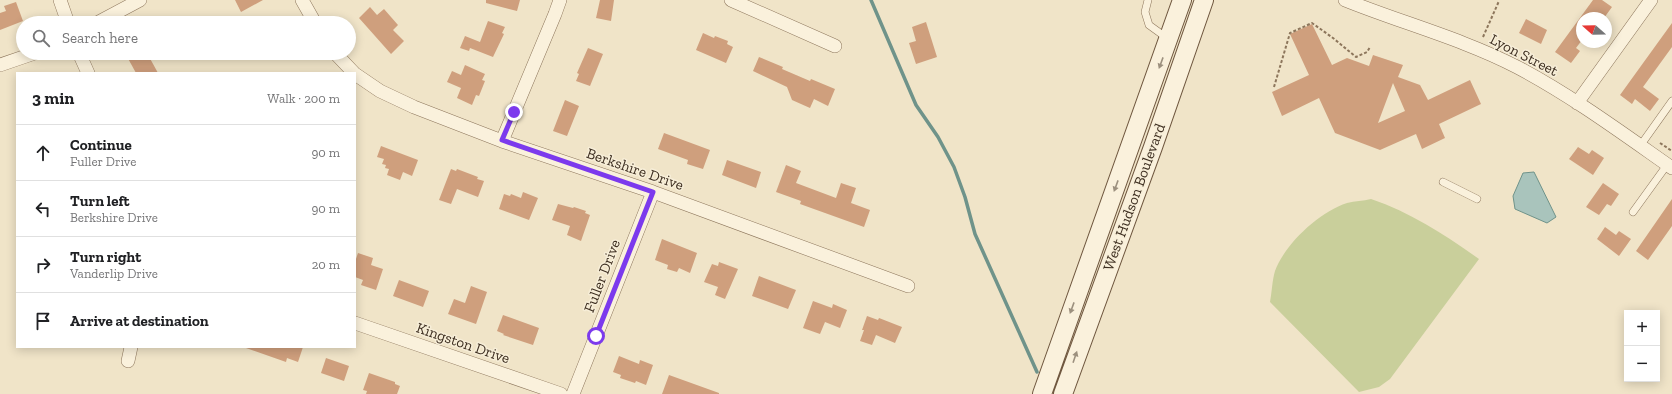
<!DOCTYPE html>
<html lang="en">
<head>
<meta charset="utf-8">
<style>
	:root { --surface:#fff; --page:#f6f6f6; --text:#202124; --muted:#757577; --line:#e0e0e0 }
	body { margin:0; font-family:"Zilla Slab",serif; background:var(--page); color:var(--text) }
	.controls { position:absolute; right:12px; bottom:12px; display:grid; overflow:hidden; border-radius:0px; box-shadow:0 2px 10px #0003 }
	.controls button { width:36px; height:36px; display:grid; place-items:center; padding:0; border:0; border-bottom:1px solid var(--line); background:var(--surface); color:var(--text); font:20px sans-serif }
	.compass { position:absolute; left:1576px; top:12px; width:36px; height:36px; border-radius:50%; background:var(--surface); box-shadow:0 2px 10px #0003; rotate:290deg }
	.stop { position:absolute; width:12px; height:12px; margin:-9px; border:3px solid #7c3aed; border-radius:50%; background:#fff }
	.stop.end { background:#7c3aed; border-color:#fff; box-shadow:0 1px 4px #0008 }
	.list { margin:0; padding:0; list-style:none }
	h2 { display:flex; justify-content:space-between; align-items:center; height:52px; margin:0; padding:0 16px; font-size:17px }
	h2 small { font-size:13px; font-weight:400; color:var(--muted) }
	.list li { display:grid; grid-template-columns:26px 1fr auto; gap:12px; align-items:center; box-sizing:border-box; height:56px; padding:0 16px; border-top:1px solid var(--line) }
	.list b { display:block; font-size:15px; white-space:nowrap }
	.list p { margin:0; font-size:13px; white-space:nowrap; color:var(--muted) }
	.list em { font-size:13px; font-style:normal; color:var(--muted) }
	.icon { flex:none; width:22px; height:22px; fill:none; stroke:currentColor; stroke-width:2; stroke-linecap:round; stroke-linejoin:round }
	.map { position:relative; flex:none; width:1672px; height:394px; overflow:hidden }
	.search { position:absolute; background:var(--surface); box-shadow:0 2px 10px #0003; left:16px; top:16px; width:340px; height:44px; display:flex; align-items:center; gap:10px; box-sizing:border-box; padding:0 14px; border-radius:22px; color:var(--muted); font-size:15px }
	.panel { position:absolute; background:var(--surface); box-shadow:0 2px 10px #0003; left:16px; top:72px; width:340px; height:276px; border-radius:0px }
	.map>svg:first-child { display:block }
</style>
</head>
<body>
<div class="map">
<svg width="1672" height="394" viewBox="0 0 1672 394">
	<rect width="100%" height="100%" fill="#f0e4c8"/>
	<path fill="#c9cf9b" d="M1371 199C1412 213 1445 235 1479 259L1390 379 1379 387 1359 392 1270 302C1272 292 1272 281 1275 271 1285 244 1319 212 1347 203 1355 201 1363 201 1371 199Z"/>
	<path fill="#a9c4bc" stroke="#6f938a" d="M1534 172 1556 217 1547 223 1515 209 1513 196 1523 173Z"/>
	<g fill="none" stroke-linecap="round" stroke-linejoin="round">
		<path stroke="#6f938a" stroke-width="3.5" d="M871 0 916 105 938 137 954 167 965 197 975 234 1037 372"/>
	</g>
	<path fill="#cf9f7d" fill-rule="evenodd" d="M235 0H263L241 12Z
		M486 0H520L517 11 486 3Z
		M600 0H614L611 21 596 18Z
		M1593 0H1602L1612 7 1604 18H1582V40L1576 48 1580 51 1571 63 1555 52Z
		M16 2 23 21 0 30V13L6 11 4 6Z
		M370 7 377 15 384 9 398 25 393 30 404 41 391 54 359 18Z
		M1526 19 1547 30 1541 44 1519 33Z
		M488 21 505 27 502 33 504 34 493 57 470 48 469 51 460 48 465 36 480 42Z
		M926 22 937 57 916 64 909 43 916 41 912 27Z
		M1672 23V47L1643 87 1659 99 1650 111 1635 99 1632 104 1620 95Z
		M1312 24 1332 65 1347 58 1369 66 1373 55 1403 65 1398 77 1420 85 1428 100 1470 80 1481 104 1439 124 1445 138 1422 149 1416 134 1380 150 1335 133 1319 98 1282 116 1272 92 1309 75 1290 34ZM1393 83 1405 111 1378 123Z
		M703 33 714 38 715 36 728 41 727 44 733 47 726 63 696 50Z
		M588 48 603 54 590 86 576 81 579 74 577 73Z
		M125 53H147L158 73H136Z
		M759 57 783 67 782 69 810 81 811 79 835 89 828 106 814 99 810 108 792 100 787 87 753 71Z
		M465 65 485 74 482 80 485 81 479 96 476 95 472 105 457 98 461 88 447 82 452 71 461 75Z
		M565 100 579 106 567 136 553 131Z
		M664 133 710 150 703 169 687 164 688 160 658 149Z
		M381 146 418 160 412 176 403 172 400 180 387 175 389 169 385 168 386 165 382 164 384 159 377 157Z
		M1578 147 1589 154 1592 150 1604 158 1593 175 1569 159Z
		M727 160 761 172 756 188 722 175Z
		M786 165 801 171 796 183 836 198 841 183 856 188 851 203 870 210 864 227 800 204 801 201 776 192Z
		M451 169 456 171 457 169 478 177 477 179 484 181 478 197 457 189 451 204 439 200Z
		M1603 183 1619 194 1611 206 1607 204 1599 215 1586 207Z
		M523 192 538 198 529 220 499 209 504 194 510 196 511 194 521 198Z
		M1672 199V226L1648 260 1636 251Z
		M558 204 573 208 574 207 586 211 585 213 590 215 581 241 567 235 570 226 552 220Z
		M1605 227 1616 235 1619 231 1631 239 1619 256 1597 239Z
		M662 239 697 253 690 273 679 268 677 272 667 269 668 265 655 260Z
		M358 253 373 258 371 265 383 269 376 290 361 285 363 280 355 277V262Z
		M719 262 738 269 725 299 715 295 718 287 704 282 712 264 718 266Z
		M759 276 796 290 788 309 752 296Z
		M399 280 429 291 423 307 393 296Z
		M471 286 487 292 476 324 448 314 454 299 465 303Z
		M813 301 832 308 833 304 847 310 840 328 825 322 820 334 803 328Z
		M503 315 539 328 533 345 503 335 504 334 497 331Z
		M867 316 878 320 879 318 902 327 895 343 876 335 872 345 860 341 864 330H862Z
		M246 347H303L298 362 287 358 286 362 246 348Z
		M619 356 639 364 640 360 653 365 646 385 636 381 635 383 620 378 621 375 613 372Z
		M326 358 349 366 344 381 321 373Z
		M369 373 395 382V384L400 386 397 394H366L367 391 363 390Z
		M669 375 719 393V394H662Z"/>
	<g fill="none" stroke-linecap="round" stroke-linejoin="round">
		<g stroke="#8d765c" stroke-width="8">
			<path id="service" d="M1148 0 1145 12 1149 25 1167 38
				M1640 146 1672 101
				M1443 182 1477 199
				M1633 212 1667 165"/>
		</g>
		<g stroke="#8d765c" stroke-width="14">
			<path id="minor" d="M60 0 68 23
				M302 0 315 23
				M731 0 835 46
				M1345 0C1402 23 1463 39 1517 67 1572 96 1622 133 1672 168
				M97 23 140 0
				M79 53 88 73
				M335 53 354 73
				M0 65 35 53
				M355 74 380 91 414 107 502 141 653 192 908 286
				M1577 103 1651 0
				M502 141 555 14 560 0
				M355 323 561 394
				M128 361 131 347
				M573 394 653 192"/>
		</g>
		<g stroke="#6f573f" stroke-width="20">
			<path id="secondary" d="M1042 394 1182 0
				M1063 394 1153 147 1204 0"/>
		</g>
		<path stroke="#8d765c" stroke-width="2" stroke-dasharray="3 2" stroke-linecap="butt" d="M1483 37 1499 1
			M1274 87 1290 33 1312 23 1333 38 1356 57 1367 52 1370 47
			M1660 143 1672 151"/>
		<use href="#service" stroke="#faf1dc" stroke-width="7"/>
		<use href="#minor" stroke="#faf1dc" stroke-width="13"/>
		<use href="#secondary" stroke="#faf1dc" stroke-width="18"/>
	</g>
	<defs><path id="oneway-solid" d="M-6-.8H1V-3.2L6.5 0L1 3.2V.8H-6Z"/></defs>
	<g fill="#9c907e">
		<use href="#oneway-solid" transform="translate(1161 63) rotate(110)"/>
		<use href="#oneway-solid" transform="translate(1116 186) rotate(110)"/>
		<use href="#oneway-solid" transform="translate(1072 308) rotate(110)"/>
		<use href="#oneway-solid" transform="translate(1075 357) rotate(-71)"/>
	</g>
	<g fill="none" stroke-linecap="round" stroke-linejoin="round">
		<path stroke="#7c3aed" stroke-width="5" d="M514 112 502 140 653 192 596 336"/>
	</g>
	<g text-anchor="middle" stroke-width="3" stroke-linejoin="round" paint-order="stroke">
		<g font-size="15" fill="#3d2e20" stroke="#f7eed8">
			<text transform="translate(1524 55) rotate(27)" y="5">Lyon Street</text>
			<text transform="translate(635 169) rotate(19)" y="5">Berkshire Drive</text>
			<text transform="translate(1134 197) rotate(-70)" y="5">West Hudson Boulevard</text>
			<text transform="translate(602 276) rotate(-69)" y="5">Fuller Drive</text>
			<text transform="translate(463 343) rotate(19)" y="5">Kingston Drive</text>
		</g>
	</g>
</svg>
<div class="controls">
<button>+</button>
<button>−</button>
</div>
<svg class="compass" viewBox="-18 -18 36 36"><path d="M0-13l5 13h-10z" fill="#e53935"/><path d="M0 13l5-13h-10z" fill="#757577"/></svg>
<div class="stop" style="left:596px;top:336px"></div>
<div class="stop end" style="left:514px;top:112px"></div>
<div class="search"><svg class="icon" aria-label="search" viewBox="0 0 24 24"><circle cx="10" cy="10" r="6"/><path d="M15 15l6 6"/></svg>Search here</div>
<section class="panel">
<h2>3 min<small>Walk · 200 m</small></h2>
<ul class="list">
<li><svg class="icon" aria-label="ahead" viewBox="0 0 24 24"><path d="M12 20V5M6 11l6-6 6 6"/></svg><div><b>Continue</b><p>Fuller Drive</p></div><em>90 m</em></li>
<li><svg class="icon" aria-label="left" viewBox="0 0 24 24"><path d="M17 20v-9H6M10 6l-5 5 5 5"/></svg><div><b>Turn left</b><p>Berkshire Drive</p></div><em>90 m</em></li>
<li><svg class="icon" aria-label="right" viewBox="0 0 24 24"><path d="M7 20v-9h11M14 6l5 5-5 5"/></svg><div><b>Turn right</b><p>Vanderlip Drive</p></div><em>20 m</em></li>
<li><svg class="icon" aria-label="arrive" viewBox="0 0 24 24"><path d="M6 21V4h12l-3 4 3 4H6"/></svg><div><b>Arrive at destination</b></div></li>
</ul>
</section>
</div>
</body>
</html>
